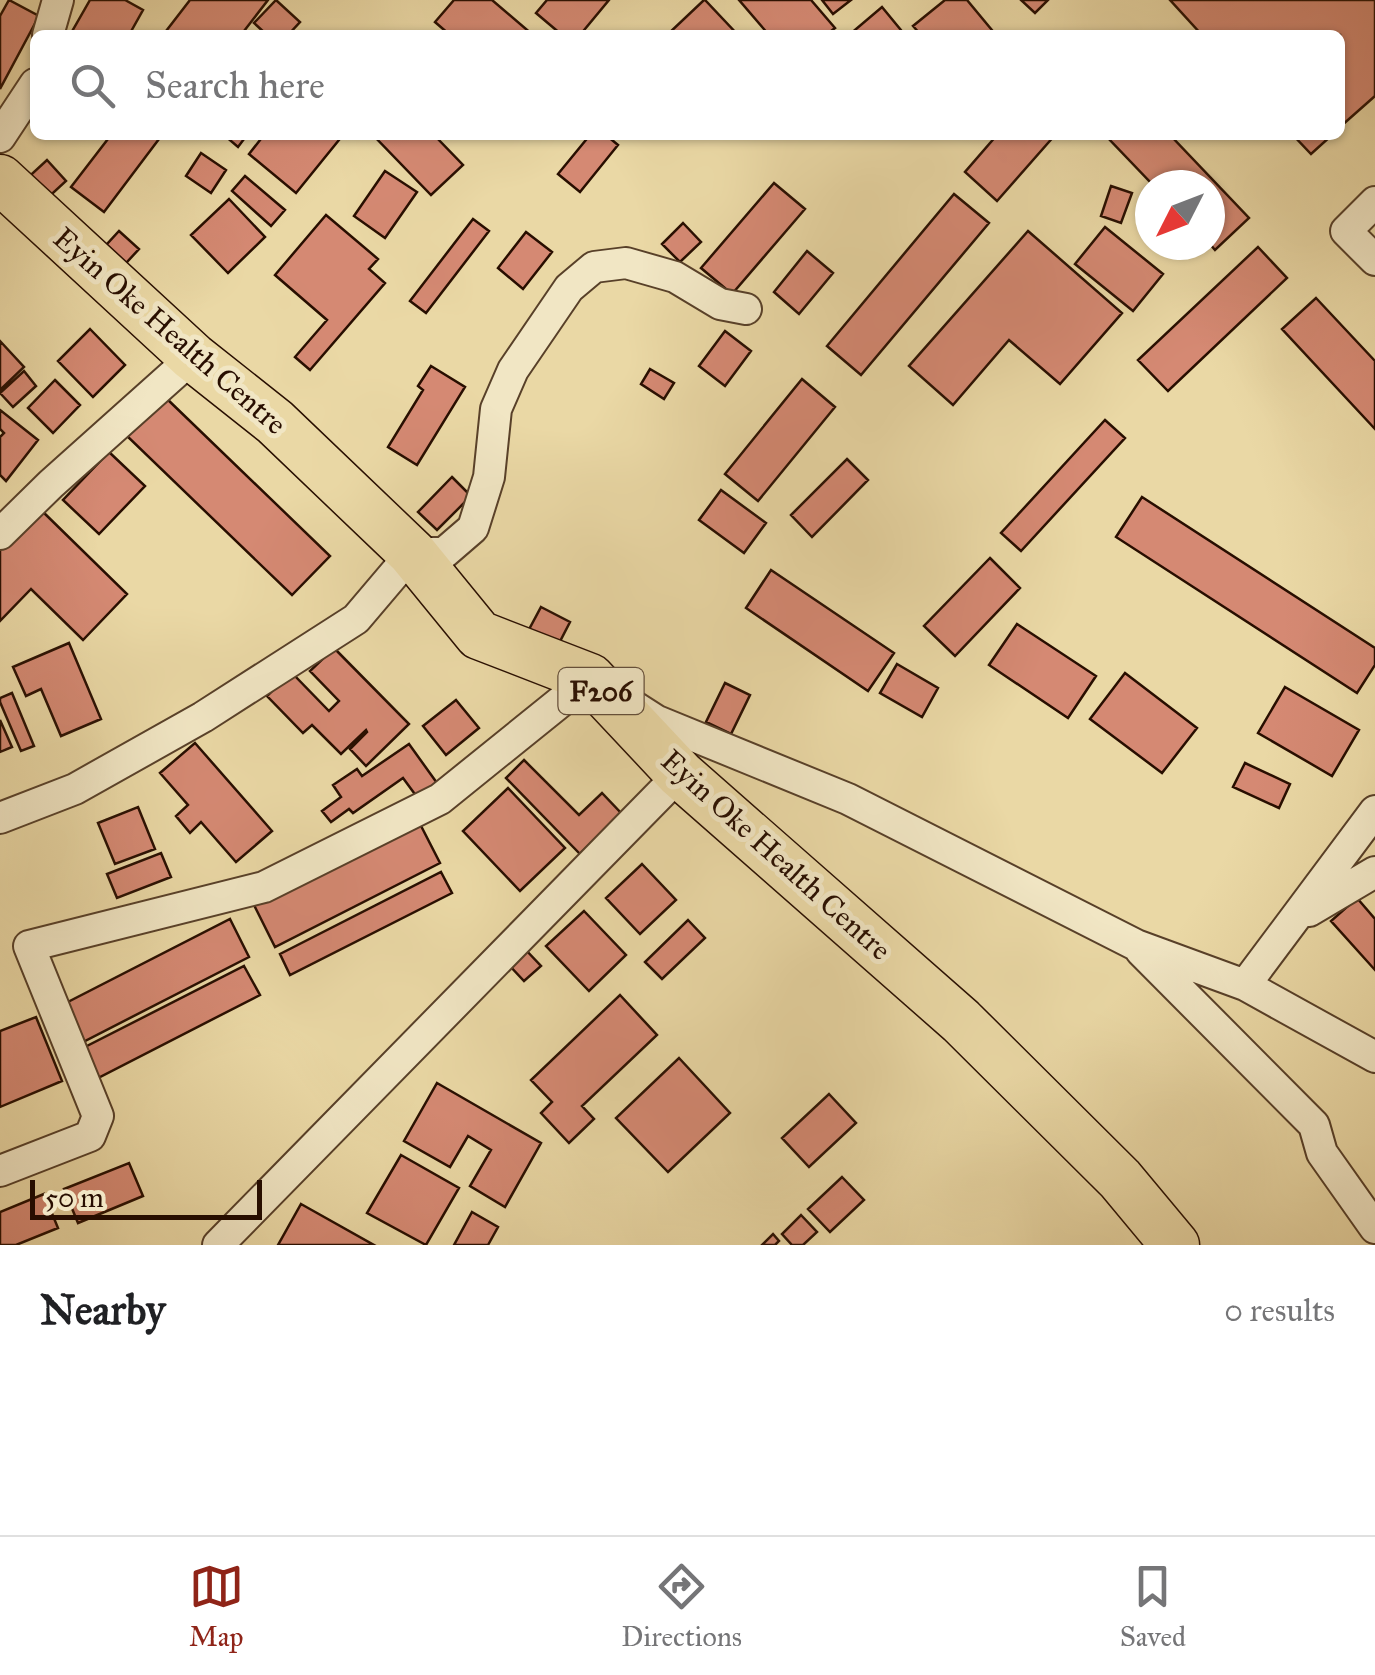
<!DOCTYPE html>
<html lang="en">
<head>
<meta charset="utf-8">
<style>
	:root { --surface:#fff; --page:#f2f2f2; --text:#202124; --muted:#757577; --line:#e0e0e0; --accent:#8f2418 }
	body { margin:0; font-family:"IM FELL Great Primer",serif; background:var(--page); color:var(--text) }
	.compass { position:absolute; left:1135px; top:170px; width:90px; height:90px; border-radius:50%; background:var(--surface); box-shadow:0 2px 8px #0004; rotate:228deg }
	.scale { position:absolute; left:30px; bottom:25px; width:232px; box-sizing:border-box; padding-left:10px; border:5px solid #280e00; border-top:0; font-size:28px; line-height:35px; white-space:nowrap; color:#280e00; -webkit-text-stroke:8px #f1e6c4; paint-order:stroke }
	.list { margin:0; padding:0; list-style:none }
	h2 { display:flex; justify-content:space-between; align-items:center; height:130px; margin:0; padding:0 40px; font-size:42px }
	h2 small { font-size:32px; font-weight:400; color:var(--muted) }
	.icon { flex:none; width:55px; height:55px; fill:none; stroke:currentColor; stroke-width:2; stroke-linecap:round; stroke-linejoin:round }
	.map { position:relative; flex:none; width:1375px; height:1245px; overflow:hidden }
	.search { position:absolute; background:var(--surface); box-shadow:0 2px 8px #0004; left:30px; right:30px; top:30px; height:110px; display:flex; align-items:center; gap:25px; box-sizing:border-box; padding:0 35px; border-radius:15px; color:var(--muted); font-size:38px }
	.sheet { height:290px; background:var(--surface) }
	nav { display:flex; justify-content:space-around; align-items:center; box-sizing:border-box; height:140px; border-top:2px solid var(--line); background:var(--surface); font-size:28px; color:var(--muted) }
	nav a { display:grid; justify-items:center; gap:5px }
	nav .on { color:var(--accent) }
	.map>svg:first-child { display:block }
</style>
</head>
<body>
<div class="map">
<svg width="1375" height="1245" viewBox="0 0 1375 1245">
	<rect width="100%" height="100%" fill="#ead8a5"/>
	<filter id="stains"><feTurbulence type="fractalNoise" baseFrequency=".002" numOctaves="4"/><feColorMatrix values="0 0 0 0 .2 0 0 0 0 .09 0 0 0 0 .02 0 0 0 .5 -.17"/></filter>
	<radialGradient id="worn" r=".72"><stop offset=".6" stop-color="#630" stop-opacity="0"/><stop offset="1" stop-color="#630" stop-opacity=".3"/></radialGradient>
	<path fill="#d58973" stroke="#280e00" stroke-width="2.5" d="M9 0 39 16 0 89V16Z
		M90 0H125L143 10 129 35H70Z
		M190 0H268L241 35H163Z
		M276 0 300 22 288 35H267L254 23Z
		M454 0H492L533 35H450L435 22Z
		M547 0H609L580 35H562L536 13Z
		M705 0 738 35H667L704 0Z
		M739 0H811L835 28 826 35H769Z
		M822 0H851L833 14Z
		M945 0H967L996 35H921L913 26Z
		M1021 0H1048L1035 13Z
		M1170 0H1375V96L1340 127V35H1202Z
		M882 7 905 35H849Z
		M111 135H162L104 212 71 187Z
		M224 135H247L238 147Z
		M264 135H343L296 193 249 154Z
		M373 135H434L463 165 431 195Z
		M590 135H606L618 145 580 192 558 174Z
		M997 135H1055L997 201 965 172Z
		M1111 135H1170L1249 218 1215 250 1210 244V185H1153L1108 138Z
		M1293 135H1332L1311 154Z
		M201 153 226 170 211 193 186 176Z
		M47 160 66 181 41 204 22 183Z
		M385 171 417 192 385 238 354 216Z
		M245 176 285 210 271 226 232 191Z
		M774 183 805 209 732 294 701 268Z
		M1111 186 1132 193 1121 223 1101 216Z
		M954 194 989 223 861 375 827 346Z
		M229 199 265 237 228 273 191 235Z
		M326 215 378 259 369 269 385 283 310 370 295 357 327 320 275 275Z
		M473 219 489 231 426 313 410 301Z
		M683 223 701 242 680 262 662 244Z
		M1105 227 1163 274 1133 311 1075 264Z
		M119 231 139 249 116 274 96 256Z
		M1028 231 1122 313 1060 384 1009 340 953 405 909 366Z
		M526 232 552 252 523 289 498 268Z
		M1258 247 1287 278 1168 391 1138 360Z
		M807 251 833 273 799 314 774 292Z
		M1316 298 1375 361V429L1282 329Z
		M90 329 125 365 93 397 58 361Z
		M725 331 751 351 725 386 699 366Z
		M0 341 24 367 0 390Z
		M431 366 465 387 417 465 388 447 423 390 418 386Z
		M650 369 674 383 664 399 641 384Z
		M24 371 36 386 13 407 0 393Z
		M802 379 835 407 758 501 725 474Z
		M55 380 80 405 53 433 28 408Z
		M165 397 330 556 292 595 127 436Z
		M0 410 38 440 6 481 0 475V437L4 433 0 429Z
		M1105 420 1125 438 1021 551 1001 533Z
		M109 452 145 486 99 534 63 500Z
		M847 459 868 480 812 537 791 515Z
		M452 477 471 496 437 530 418 512Z
		M721 490 766 523 744 553 699 520Z
		M1142 497 1375 648V665L1357 693 1116 537Z
		M40 509 127 594 83 640 31 589 0 621V550Z
		M990 558 1020 588 955 656 924 626Z
		M771 570 894 653 868 691 746 608Z
		M541 607 570 622 554 653 525 637Z
		M1017 624 1096 676 1068 718 989 665Z
		M69 643 101 719 61 736 41 689 26 696 13 667Z
		M334 648 409 724 366 766 350 749 367 732 366 730 341 754 312 725 303 733 267 696 291 672 329 711 339 701 310 671Z
		M897 664 938 688 922 717 880 693Z
		M1125 673 1197 728 1162 773 1090 719Z
		M725 683 750 695 731 734 706 722Z
		M1285 687 1359 730 1332 776 1258 733Z
		M12 693 34 746 21 751 0 702V698Z
		M456 700 479 728 446 755 423 726Z
		M0 720 12 747 0 752Z
		M195 743 272 831 236 862 201 822 190 833 176 816 188 805 160 773Z
		M409 744 437 783 417 797 403 778 353 813 349 809 331 822 322 811 341 797 333 785 357 769 362 776Z
		M524 760 579 815 602 793 621 813 580 854 506 778Z
		M1245 763 1290 784 1279 808 1233 787Z
		M508 788 565 848 520 891 463 831Z
		M138 807 155 849 115 864 98 823Z
		M418 820 440 863 275 947 254 905Z
		M161 853 171 877 117 898 107 874Z
		M642 864 676 900 640 934 606 898Z
		M441 872 452 893 290 975 280 954Z
		M1357 898 1375 919V970L1331 921Z
		M584 911 626 955 589 991 546 946Z
		M230 919 249 957 83 1042 64 1004Z
		M688 920 705 938 662 979 645 962Z
		M524 948 541 966 524 981 508 964Z
		M244 966 260 995 98 1078 83 1048Z
		M620 995 657 1035 582 1106 594 1119 569 1143 541 1113 552 1102 531 1080Z
		M36 1017 62 1081 0 1107V1031Z
		M679 1058 730 1113 668 1172 616 1118Z
		M437 1083 541 1143 505 1207 470 1186 491 1150 468 1136 450 1167 404 1141Z
		M829 1094 856 1123 809 1167 782 1138Z
		M401 1155 459 1188 426 1245 367 1213Z
		M129 1163 143 1196 78 1223 64 1189Z
		M842 1177 864 1200 830 1232 808 1209Z
		M44 1194 58 1228 16 1245H0V1212Z
		M301 1204 374 1245H278Z
		M472 1212 498 1227 488 1245H454Z
		M801 1215 817 1232 803 1245H792L782 1234Z
		M773 1234 779 1241 775 1245H762Z"/>
	<g fill="none" stroke-linecap="round" stroke-linejoin="round">
		<g stroke="#584029" stroke-width="34">
			<path id="minor" d="M48 35 58 0
				M0 137 35 84
				M1375 202 1346 231 1375 260
				M0 534 51 484 193 357
				M0 818 75 789 203 717 356 619 412 553H444L473 528 489 477 496 409 513 370 569 288 594 267 626 263 675 277 720 304 746 309
				M1309 911 1375 872
				M1141 951 1314 1125 1322 1153 1375 1228
				M1245 985 1375 811
				M0 1171 90 1136 98 1116 29 946 264 887 440 799 590 678 657 721 848 799 1136 945 1245 985 1375 1057
				M218 1245 680 774"/>
		</g>
		<g stroke="#280e00" stroke-width="51">
			<path id="primary" d="M0 179 193 357 275 422 412 553 479 635 590 678 680 774 961 1021 1120 1179 1175 1245"/>
		</g>
		<use href="#minor" stroke="#f1e6c4" stroke-width="30"/>
		<use href="#primary" stroke="#ead8a5" stroke-width="48"/>
	</g>
	<g text-anchor="middle" stroke-width="10" stroke-linejoin="round" paint-order="stroke">
		<rect fill="#f1e6c4" stroke="#644f3b" stroke-width="2.5" x="558.5" y="668" width="85" height="46" rx="8"/>
		<g font-size="28" font-weight="bold" fill="#280e00">
			<text x="601" y="701">F206</text>
		</g>
		<g font-size="30" fill="#280e00" stroke="#f1e6c4">
			<text transform="translate(170 331) rotate(41)" y="10">Eyin Oke Health Centre</text>
			<text transform="translate(776 855) rotate(42)" y="10">Eyin Oke Health Centre</text>
		</g>
	</g>
	<rect width="100%" height="100%" filter="url(#stains)"/>
	<rect width="100%" height="100%" fill="url(#worn)"/>
</svg>
<svg class="compass" viewBox="-18 -18 36 36"><path d="M0-13l5 13h-10z" fill="#e53935"/><path d="M0 13l5-13h-10z" fill="#757577"/></svg>
<div class="scale">50 m</div>
<div class="search"><svg class="icon" aria-label="search" viewBox="0 0 24 24"><circle cx="10" cy="10" r="6"/><path d="M15 15l6 6"/></svg>Search here</div>
</div>
<section class="sheet">
<h2>Nearby<small>0 results</small></h2>
<ul class="list">
</ul>
</section>
<nav>
<a class="on"><svg class="icon" aria-label="map" viewBox="0 0 24 24"><path d="M3 6l6-2 6 2 6-2v14l-6 2-6-2-6 2zM9 4v14M15 6v14"/></svg>Map</a>
<a><svg class="icon" aria-label="directions" viewBox="0 0 24 24"><path d="M12 3l9 9-9 9-9-9zM9 14v-3h6M13 9l2 2-2 2"/></svg>Directions</a>
<a><svg class="icon" aria-label="saved" viewBox="0 0 24 24"><path d="M7 4h10v16l-5-4-5 4z"/></svg>Saved</a>
</nav>
</body>
</html>
